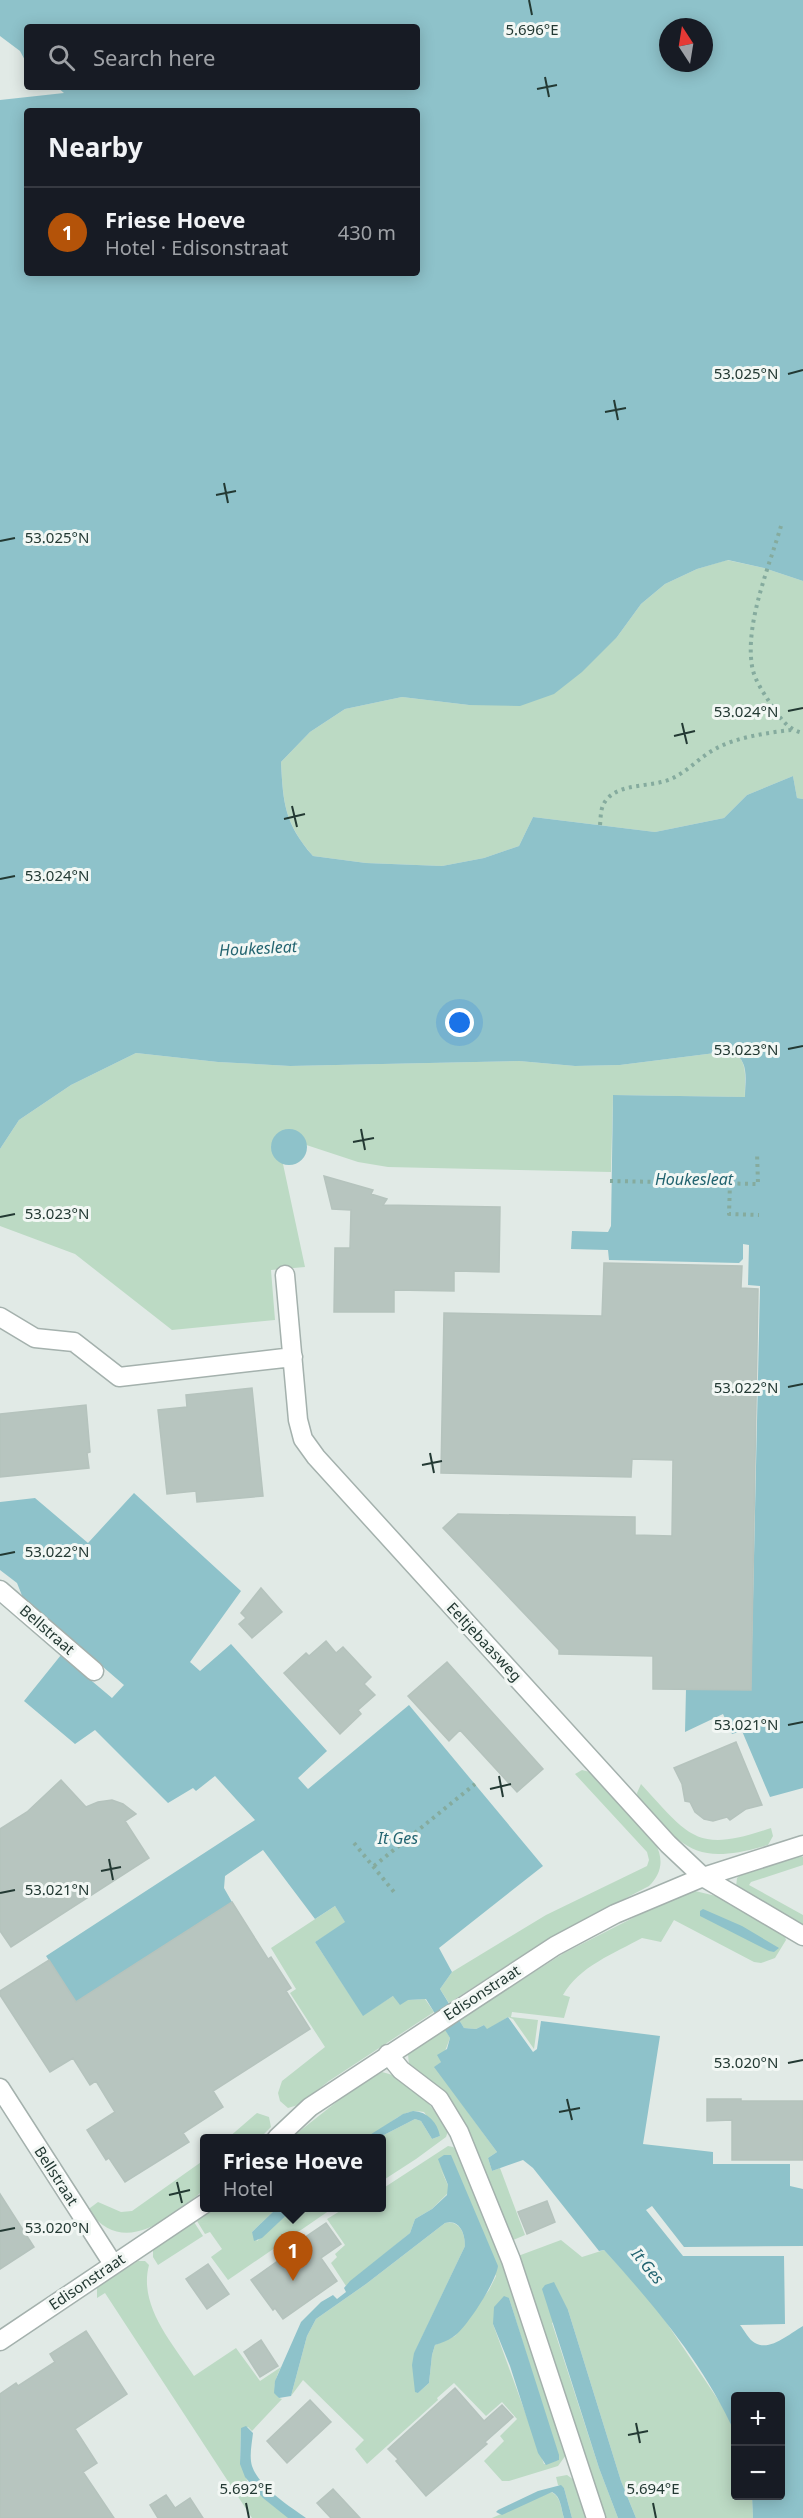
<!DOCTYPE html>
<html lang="en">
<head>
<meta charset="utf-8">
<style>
	:root { --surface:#171b24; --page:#20242c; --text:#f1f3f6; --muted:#9ea1a6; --line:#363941; --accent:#b45309 }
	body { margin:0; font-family:"Noto Sans",sans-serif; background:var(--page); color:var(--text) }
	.controls { position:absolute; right:18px; bottom:18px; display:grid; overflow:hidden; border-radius:6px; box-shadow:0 3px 15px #0003 }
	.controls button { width:54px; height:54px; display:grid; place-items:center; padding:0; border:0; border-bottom:2px solid var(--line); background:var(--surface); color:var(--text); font:30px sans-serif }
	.compass { position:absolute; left:659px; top:18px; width:54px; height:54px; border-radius:50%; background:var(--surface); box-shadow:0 3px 15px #0003; rotate:348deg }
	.you { position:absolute; left:460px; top:1023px; width:21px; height:21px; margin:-15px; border:4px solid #fff; border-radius:50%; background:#1a73e8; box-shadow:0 0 0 9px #1a73e833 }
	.badge { display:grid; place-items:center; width:39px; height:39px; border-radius:50%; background:var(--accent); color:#fff; font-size:20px; font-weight:700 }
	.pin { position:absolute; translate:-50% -50px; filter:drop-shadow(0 2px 3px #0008) }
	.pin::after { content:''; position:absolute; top:32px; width:21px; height:18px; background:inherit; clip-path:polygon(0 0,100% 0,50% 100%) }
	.popup { position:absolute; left:200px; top:2134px; width:186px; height:78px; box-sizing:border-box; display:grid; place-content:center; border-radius:6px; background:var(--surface); filter:drop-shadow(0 2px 4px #0005); font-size:20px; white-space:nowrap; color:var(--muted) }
	.popup b { font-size:22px; color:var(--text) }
	.popup::after { content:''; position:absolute; left:50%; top:100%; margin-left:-12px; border:12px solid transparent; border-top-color:var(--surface) }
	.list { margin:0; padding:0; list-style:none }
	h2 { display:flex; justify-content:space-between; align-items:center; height:78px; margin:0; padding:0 24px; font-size:26px }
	h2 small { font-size:20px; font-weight:400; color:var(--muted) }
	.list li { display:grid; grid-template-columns:39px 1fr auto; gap:18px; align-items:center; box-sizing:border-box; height:90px; padding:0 24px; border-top:2px solid var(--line) }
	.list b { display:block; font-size:22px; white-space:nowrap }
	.list p { margin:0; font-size:20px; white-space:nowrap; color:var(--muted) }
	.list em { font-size:20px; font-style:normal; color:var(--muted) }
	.icon { flex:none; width:33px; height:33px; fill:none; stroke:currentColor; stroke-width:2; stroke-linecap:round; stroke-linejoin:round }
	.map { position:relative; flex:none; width:803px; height:2518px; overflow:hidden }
	.search { position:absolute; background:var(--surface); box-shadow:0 3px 15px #0003; left:24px; top:24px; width:396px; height:66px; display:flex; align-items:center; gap:15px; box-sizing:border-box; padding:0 21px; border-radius:6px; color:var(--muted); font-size:22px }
	.panel { position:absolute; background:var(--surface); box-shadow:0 3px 15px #0003; left:24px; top:108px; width:396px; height:168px; border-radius:6px }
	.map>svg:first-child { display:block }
</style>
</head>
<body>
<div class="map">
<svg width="803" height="2518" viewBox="0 0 803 2518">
	<rect width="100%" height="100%" fill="#e1eae6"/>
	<path fill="#bcdac4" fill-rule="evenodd" d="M727 560 764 568 803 581V799L797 798 793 776 747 795 724 818 655 832 533 817 519 846 484 858 442 866 366 863 313 856C285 824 283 803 281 762L310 732 345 709 402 697 469 705 617 637 641 604 665 584 697 569Z
		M731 1051C750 1061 744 1078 745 1097L613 1095 611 1172 388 1167 358 1162 276 1135 271 1147 283 1164 305 1267 271 1270 275 1320 172 1330 75 1254 0 1226V1149L19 1120 71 1085 136 1053 218 1062 290 1066 519 1061 575 1066 620 1065Z
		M582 1770 590 1772 655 1843C664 1859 662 1873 649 1886L546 1940 449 2003 440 1989 452 1972 546 1915 647 1866 649 1860 647 1852 575 1774Z
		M641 1784C690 1837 696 1854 771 1828L773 1836 768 1845C695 1866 685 1850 638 1798L637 1793Z
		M800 1856 803 1857V1865L751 1882 749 1885 803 1915V1927L736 1887 737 1878 741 1874Z
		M695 1891 716 1896 783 1931 786 1940 775 1958 761 1963 754 1962 674 1920 661 1942 642 1938C615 1953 578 1967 563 1995L570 1997 564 2018 512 2012 511 2017 538 2020 534 2049 513 2019 508 2017 487 2030 484 2025 476 2029 464 2028 459 2020 564 1953 674 1897Z
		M335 1906 346 1923 315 1942 363 2015 393 1996 408 2000 425 1999 434 2012 329 2081 298 2105 288 2108 280 2101 278 2093 282 2081 325 2047 290 1993 296 1989 271 1948Z
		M445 2029 450 2038 441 2062 435 2067 497 2152 488 2158 492 2171 500 2168 525 2235 511 2241 502 2215 409 2065 408 2054Z
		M382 2072C412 2078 433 2107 448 2131L446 2137 416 2159 382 2181V2138H378L415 2119 421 2121 432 2139 440 2136 424 2112C399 2107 387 2130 366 2138 356 2142 305 2138 291 2138L344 2096Z
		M257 2113 269 2117 271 2127 260 2138H228Z
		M448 2146 453 2147 458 2151 502 2257 566 2455 558 2466 509 2481H502L484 2461 504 2441 500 2436 517 2419 502 2402 486 2416 454 2383 437 2398 438 2400 367 2464 355 2449 364 2440 303 2380 291 2396 307 2336 316 2319 366 2284 445 2223C460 2220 465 2234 465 2246L414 2354 418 2393 429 2383 432 2355 435 2345 455 2336 489 2290 496 2276 440 2168 448 2185V2193L432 2209 415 2219 410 2233 346 2286 331 2263 337 2257 335 2254 345 2245 327 2219 345 2208H382V2189ZM509 2298 559 2460 544 2464 493 2324Z
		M204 2160V2190C172 2216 124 2259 89 2211L90 2208 98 2202 121 2212 132 2211Z
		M215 2208H277L252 2232 257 2241 294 2208H333L228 2280 211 2257 222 2249 210 2232 205 2234 197 2221Z
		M194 2222 203 2236 158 2265 153 2257V2250Z
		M561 2240 582 2257 604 2250 654 2304 725 2410 735 2433 736 2496H752L753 2518H636L621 2481 568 2310 552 2323 599 2468 618 2518H603L518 2256Z
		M138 2261H145L149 2265C138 2306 173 2344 194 2376L236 2348 260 2381 281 2367C276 2378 271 2388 279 2398L282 2399 252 2431 248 2427 241 2430 240 2459 248 2483 298 2518H252L105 2293 97 2298V2287Z
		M567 2475 574 2480 587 2518H572L564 2488 558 2485 556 2477Z
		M551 2492C561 2496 561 2509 564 2518H492Z"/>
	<path fill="#8ec2ca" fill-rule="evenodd" d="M0 0H803V581L764 568 728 560 697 569 665 584 641 604 617 637 582 672 554 694 520 706 469 705 402 697 345 709 310 732 281 762C283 804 285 824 313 856L366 863 442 866 484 858 519 846 533 817 655 832 724 818 747 795 793 776 797 798 803 799V1788L770 1797 742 1731 732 1734 723 1714 685 1732 686 1689 751 1690 760 1288V1286L748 1285 749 1245 743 1244V1259L739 1263 609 1260 608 1250 571 1249 572 1231 608 1232 611 1226 613 1095 745 1097C745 1078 750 1061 731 1051L620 1065 575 1066 519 1061 290 1066 218 1062 136 1053 71 1085 19 1120 0 1149V100L64 93 57 87H417V27H27V64L20 51 0 36ZM668 27H704V63H668ZM27 111H417V273H27Z
		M271 1147a18 18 0 1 1 36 0a18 18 0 1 1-36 0Z
		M134 1493 241 1591 190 1662 200 1671 231 1644 327 1751 298 1778 308 1789 409 1705 543 1866 439 1948 452 1972 440 1989 464 2028 476 2029 484 2025 487 2029 508 2017 533 2052 537 2049 541 2021 660 2036 643 2144 713 2152V2164H790V2186L803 2189V2246L684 2247 652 2206 646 2210 683 2256H784L785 2324 740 2325C744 2330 749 2340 755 2343 770 2352 790 2333 803 2326V2518H753L752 2496H780V2396H736L735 2433C704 2364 654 2305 604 2250L599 2251 533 2168 523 2160 492 2171 488 2158 497 2152 434 2067 441 2062 437 2055 447 2049 450 2038 426 1999 408 2000 400 2005 393 1996 363 2016 315 1942 345 1922 335 1906 315 1919 263 1850 225 1876 224 1888 232 1902 76 2002 46 1956 255 1820 215 1776 196 1791 193 1788 168 1803 95 1730 75 1744 24 1701 61 1655 112 1698 124 1685 23 1598 17 1583 0 1570V1502L35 1498 88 1543Z
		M703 1909 742 1926 779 1948 774 1952 769 1951 700 1916V1911Z
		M413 2111C428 2112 437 2122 440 2136L432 2139 421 2121 415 2119 378 2138H365L403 2114Z
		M444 2155H451L498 2266C496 2282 466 2329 453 2337 447 2341 441 2343 435 2345L432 2355 429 2383 418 2393 415 2392 412 2365 414 2353 465 2246C465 2234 460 2219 445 2223L366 2284 316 2319 307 2336 291 2396 279 2398 274 2393 275 2381 301 2322 321 2302 333 2295 337 2299 346 2292 344 2288 350 2281 410 2233 415 2219 432 2209 447 2195 448 2185 438 2159Z
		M277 2208H294L262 2238 254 2241 252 2232Z
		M554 2282 568 2310 621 2481 636 2518H618L599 2468 542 2289 545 2285Z
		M504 2296 509 2298 559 2455V2460L546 2465 538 2453 510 2366 493 2324 494 2307Z
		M246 2426 253 2433C252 2443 249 2456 252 2466 259 2487 289 2506 306 2518H288L263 2498 245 2477 240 2464 241 2428Z
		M561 2485 564 2488 572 2518H564C561 2509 561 2496 552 2492L502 2515 496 2512 498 2510 538 2491Z"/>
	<path fill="#b7c5bf" stroke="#b5c3bd" stroke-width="1.5" d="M324 1176 373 1190 371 1194 387 1199 383 1205 500 1207 499 1272 454 1271V1291L394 1290V1312H334L335 1248H350L351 1210 332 1209Z
		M604 1263 742 1266 741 1288 758 1289 751 1690 653 1689V1656L559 1654V1650L443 1528 458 1514 635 1517V1535L672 1536 673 1460 632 1459 631 1477 441 1473 444 1313 602 1316Z
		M252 1388 263 1496 197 1502 196 1491 167 1494 158 1410 187 1407 186 1395Z
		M86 1405 90 1452 87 1453 89 1468 0 1477V1414Z
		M261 1588 282 1612 252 1638 239 1624 246 1618 241 1613Z
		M326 1641 336 1653 343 1647 371 1677 364 1684 375 1695 358 1710 361 1714 340 1734 284 1673 306 1653 309 1656Z
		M447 1662 543 1769 517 1792 460 1730 449 1741 408 1696Z
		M736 1742 762 1805 746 1809 730 1820 727 1817 713 1821 704 1819 695 1812 690 1802 685 1801 682 1784 674 1768Z
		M61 1780 86 1807 98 1802 112 1800 123 1804 136 1814 125 1821 149 1858 11 1947 0 1931V1829L27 1812Z
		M232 1902 268 1959 271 1957 291 1988 286 1991 310 2029 213 2091 223 2107 183 2133 189 2142 125 2182 109 2158 106 2160 87 2130 115 2112 96 2081 90 2085 73 2058 50 2072 0 1995V1991L49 1960 76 2002Z
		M707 2099H741V2101H803V2160H732V2120L707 2121Z
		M0 2194 34 2247 0 2269Z
		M547 2201 555 2222 527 2234 518 2212Z
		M326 2223 341 2244 321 2258 337 2281 283 2319 275 2308 273 2310 251 2280 303 2243 301 2240Z
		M208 2264 229 2294 207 2309 186 2279Z
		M86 2331 127 2394 75 2429 97 2463 83 2472 114 2518H0V2394L16 2383 18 2386 55 2362 50 2354Z
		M261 2340 278 2366 260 2377 244 2352Z
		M455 2388 484 2421 502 2405 513 2417 485 2442 487 2444 426 2496 396 2461 398 2459 388 2449Z
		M310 2400 331 2422 287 2463 267 2441Z
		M333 2489 360 2518H331L317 2503Z
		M166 2495 175 2508 190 2498 203 2518H158L150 2505Z"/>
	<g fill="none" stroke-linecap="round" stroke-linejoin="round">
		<g stroke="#a4b1ad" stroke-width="21">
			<path id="minor" d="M285 1275 298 1420 303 1439 316 1457 668 1844 703 1877 803 1936
				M0 1317 35 1338 74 1342 119 1377 293 1357
				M0 1590 94 1671
				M388 2054 401 2070 439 2099 459 2132 511 2260 596 2518
				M0 2088 113 2264
				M277 2138 310 2107 555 1946 615 1914 703 1877 803 1845
				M0 2341 204 2204"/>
		</g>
		<path stroke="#85ab9e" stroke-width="4" stroke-dasharray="3 4.5" stroke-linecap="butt" d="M781 526C769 567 745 623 752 666 754 679 763 692 770 703 780 717 786 729 803 733
			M600 825C601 816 600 807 607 799 622 782 653 788 673 778 688 771 700 757 715 749 737 737 766 733 791 730
			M610 1181 758 1184 757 1152
			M730 1183 729 1214 759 1215
			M354 1843 394 1892
			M374 1866 475 1784"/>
		<use href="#minor" stroke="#fff" stroke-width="18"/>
	</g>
	<path fill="none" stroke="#233933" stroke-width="2" d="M529 0 532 15M545 77 549 97M537 89 557 85M788 374 803 370M614 400 618 420M605 412 626 408M224 483 228 503M216 495 236 491M0 541 15 538M788 711 803 708M682 723 687 744M674 736 695 731M292 806 297 827M284 819 305 814M0 879 15 876M788 1049 803 1046M361 1129 365 1150M353 1142 374 1138M0 1217 15 1214M788 1387 803 1384M430 1453 434 1473M422 1465 442 1461M0 1555 15 1552M788 1725 803 1722M499 1776 503 1797M490 1789 511 1784M109 1859 113 1880M101 1871 121 1867M0 1893 15 1890M788 2063 803 2060M567 2099 572 2120M559 2112 580 2108M177 2182 182 2203M169 2195 190 2190M0 2231 15 2228M636 2423 640 2443M628 2435 648 2431M246 2503 249 2518M653 2503 656 2518"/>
	<g text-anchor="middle" stroke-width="6" stroke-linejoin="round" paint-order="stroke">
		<g font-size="15" fill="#233933" stroke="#f2f7f4">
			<text transform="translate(47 1630) rotate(41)" y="5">Bellstraat</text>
			<text transform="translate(484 1642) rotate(47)" y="5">Eeltjebaasweg</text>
			<text transform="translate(482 1993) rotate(-33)" y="5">Edisonstraat</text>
			<text transform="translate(56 2176) rotate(57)" y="5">Bellstraat</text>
			<text transform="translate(87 2282) rotate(-34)" y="5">Edisonstraat</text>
		</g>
		<g font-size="16" font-style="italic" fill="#236470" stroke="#f2f7f4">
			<text transform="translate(258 948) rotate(-3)" y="6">Houkesleat</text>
			<text x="694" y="1185">Houkesleat</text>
			<text x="398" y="1844">It Ges</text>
			<text transform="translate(648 2266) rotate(51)" y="6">It Ges</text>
		</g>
	</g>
	<g font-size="15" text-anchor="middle" fill="#233933" stroke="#f2f7f4" stroke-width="6" stroke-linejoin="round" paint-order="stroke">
		<text x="532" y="35">5.696°E</text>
		<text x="746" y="379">53.025°N</text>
		<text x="57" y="543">53.025°N</text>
		<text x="746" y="717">53.024°N</text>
		<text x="57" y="881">53.024°N</text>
		<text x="746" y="1055">53.023°N</text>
		<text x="57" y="1219">53.023°N</text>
		<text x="746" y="1393">53.022°N</text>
		<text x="57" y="1557">53.022°N</text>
		<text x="746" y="1730">53.021°N</text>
		<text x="57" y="1895">53.021°N</text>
		<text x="746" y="2068">53.020°N</text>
		<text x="57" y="2233">53.020°N</text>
		<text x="246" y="2494">5.692°E</text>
		<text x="653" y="2494">5.694°E</text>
	</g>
</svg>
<div class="controls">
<button>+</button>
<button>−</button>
</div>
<svg class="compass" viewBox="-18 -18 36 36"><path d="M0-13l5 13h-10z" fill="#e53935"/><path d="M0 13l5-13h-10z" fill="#9ea1a6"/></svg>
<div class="you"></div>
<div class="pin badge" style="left:293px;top:2281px">1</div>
<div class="popup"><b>Friese Hoeve</b>Hotel</div>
<div class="search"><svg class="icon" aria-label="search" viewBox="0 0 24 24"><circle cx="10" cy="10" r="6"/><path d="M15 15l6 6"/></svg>Search here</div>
<section class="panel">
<h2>Nearby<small></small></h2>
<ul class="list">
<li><span class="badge">1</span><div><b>Friese Hoeve</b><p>Hotel · Edisonstraat</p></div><em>430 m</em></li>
</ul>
</section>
</div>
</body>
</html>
